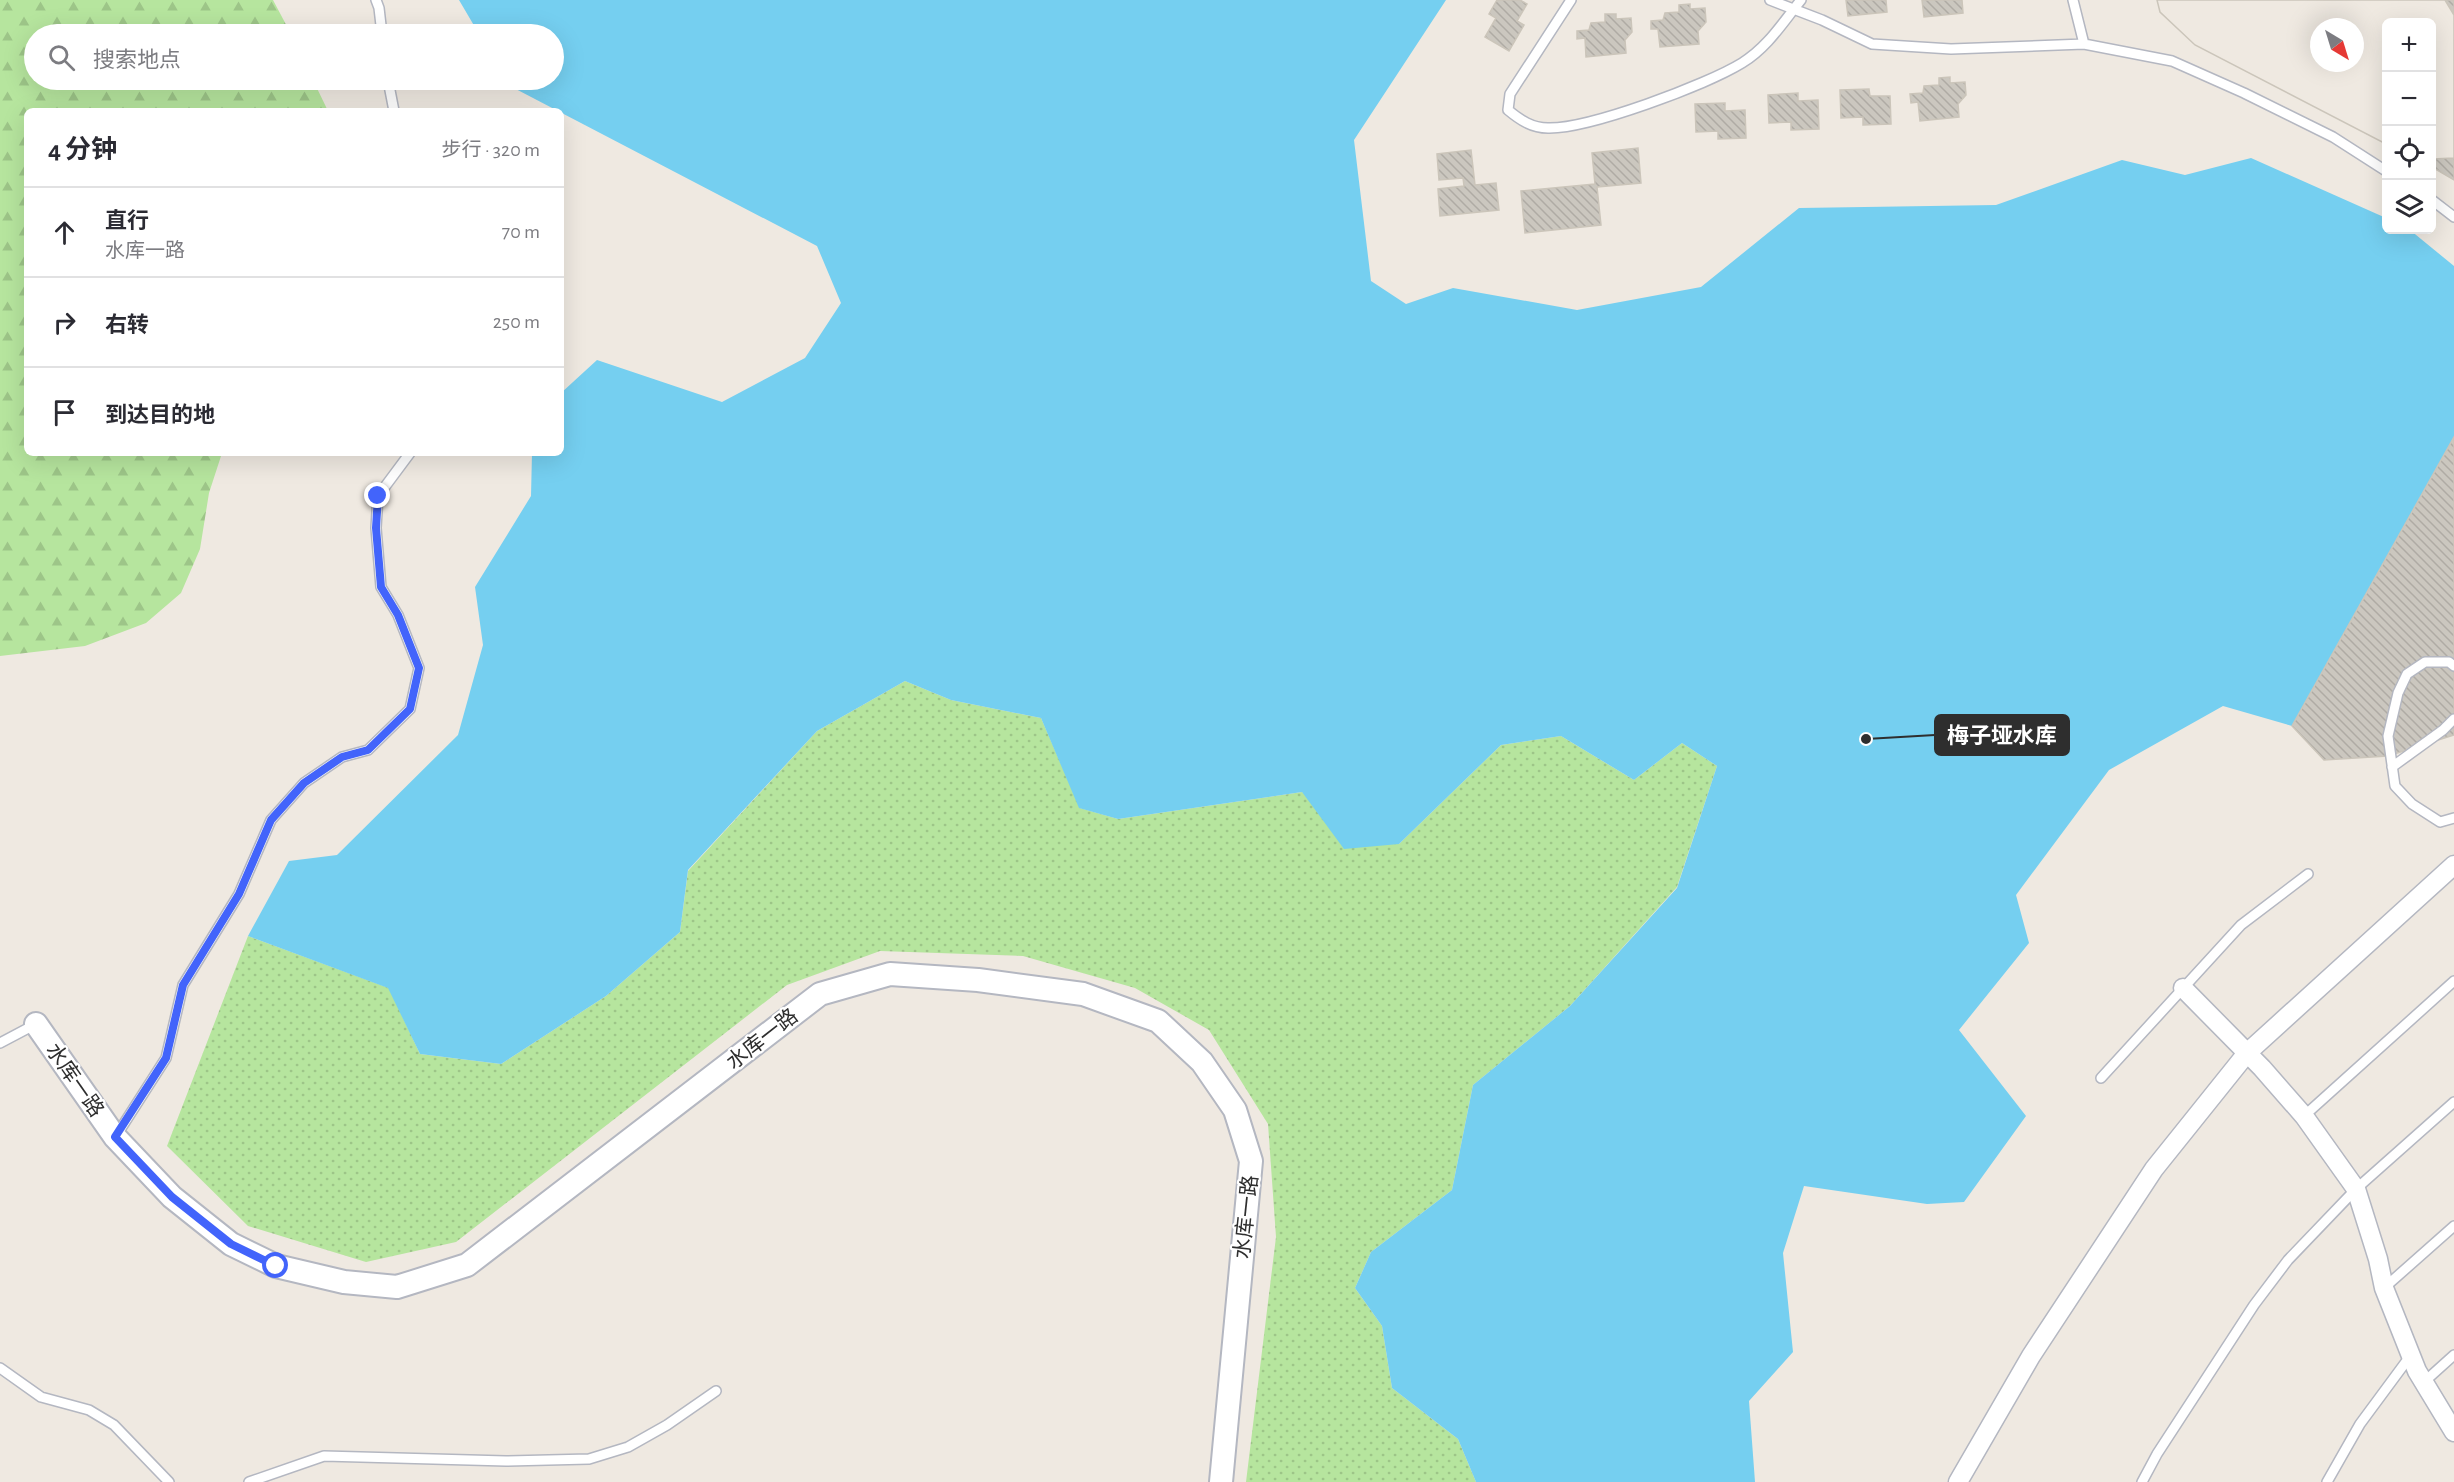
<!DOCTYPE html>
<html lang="zh">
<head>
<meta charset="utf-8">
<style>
	:root { --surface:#fff; --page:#f7f7f7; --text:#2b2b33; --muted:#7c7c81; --line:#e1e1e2 }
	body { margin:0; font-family:"Alegreya Sans","Noto Sans SC",sans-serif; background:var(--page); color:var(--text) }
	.controls { position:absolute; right:18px; top:18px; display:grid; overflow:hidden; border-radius:9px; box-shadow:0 6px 24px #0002 }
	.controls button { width:54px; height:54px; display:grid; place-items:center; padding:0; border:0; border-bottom:2px solid var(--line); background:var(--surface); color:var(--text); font:30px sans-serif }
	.compass { position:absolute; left:2310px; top:18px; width:54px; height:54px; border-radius:50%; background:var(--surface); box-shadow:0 6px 24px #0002; rotate:142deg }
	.stop { position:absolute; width:18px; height:18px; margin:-14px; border:4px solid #4264fb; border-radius:50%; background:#fff }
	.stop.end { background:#4264fb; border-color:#fff; box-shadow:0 2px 6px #0008 }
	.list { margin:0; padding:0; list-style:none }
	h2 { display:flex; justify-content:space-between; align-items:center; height:78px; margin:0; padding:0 24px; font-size:26px }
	h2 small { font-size:20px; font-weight:400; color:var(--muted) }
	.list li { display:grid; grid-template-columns:39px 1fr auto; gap:18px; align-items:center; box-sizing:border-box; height:90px; padding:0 24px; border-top:2px solid var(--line) }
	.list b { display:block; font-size:22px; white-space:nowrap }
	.list p { margin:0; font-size:20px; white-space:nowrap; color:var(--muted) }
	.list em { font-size:20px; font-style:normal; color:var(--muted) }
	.icon { flex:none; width:33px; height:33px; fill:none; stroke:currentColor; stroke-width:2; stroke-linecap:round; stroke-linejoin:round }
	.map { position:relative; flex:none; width:2454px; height:1482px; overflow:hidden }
	.search { position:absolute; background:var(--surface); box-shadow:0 6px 24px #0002; left:24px; top:24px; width:540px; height:66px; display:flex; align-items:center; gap:15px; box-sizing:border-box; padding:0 21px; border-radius:33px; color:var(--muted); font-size:22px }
	.panel { position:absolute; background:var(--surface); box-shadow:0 6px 24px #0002; left:24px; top:108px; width:540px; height:348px; border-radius:9px }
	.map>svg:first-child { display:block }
</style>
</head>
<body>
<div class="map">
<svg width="2454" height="1482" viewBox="0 0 2454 1482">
	<defs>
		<pattern id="forest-firs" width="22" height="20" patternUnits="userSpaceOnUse" patternTransform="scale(1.5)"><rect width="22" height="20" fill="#b6e59e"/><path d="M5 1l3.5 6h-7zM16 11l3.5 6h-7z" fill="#9dc588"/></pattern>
		<pattern id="park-dots" width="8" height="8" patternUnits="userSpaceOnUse" patternTransform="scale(1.5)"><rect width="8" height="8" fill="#b6e59e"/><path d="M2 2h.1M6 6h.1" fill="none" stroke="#9dc588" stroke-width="1.8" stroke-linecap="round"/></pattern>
		<pattern id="building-back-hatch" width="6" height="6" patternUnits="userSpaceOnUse" patternTransform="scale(1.5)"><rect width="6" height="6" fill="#cbc7bf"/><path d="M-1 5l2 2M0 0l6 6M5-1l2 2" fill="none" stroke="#afaba4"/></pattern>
	</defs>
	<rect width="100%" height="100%" fill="#efe9e1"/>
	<path fill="url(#forest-firs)" d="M0 0H273L291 34H34V80H313L328 111H27V453H222L209 493 200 549 181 593 146 623 85 646 0 656Z"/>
	<path fill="url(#park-dots)" d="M905 681 951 700 1041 718 1080 808 1118 819 1302 792 1399 844 1501 745 1561 736 1634 780 1682 743 1717 766 1677 887 1570 1006 1473 1085 1452 1190 1371 1252 1355 1288 1382 1326 1392 1388 1458 1439 1476 1482H1246L1276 1237 1268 1124 1209 1030 1135 988 1023 956 880 951 787 985 456 1242 366 1262 248 1226 167 1146 248 936 389 988 420 1054 501 1064 606 996 680 932 688 871 817 731Z"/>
	<path fill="#75cff0" d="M459 0H1446L1354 140 1371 281 1406 304 1453 288 1577 310 1701 287 1799 208 1996 205 2122 160 2185 175 2251 158 2386 218V230H2410L2454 266V437L2292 726 2223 706 2109 770 2016 895 2029 943 1959 1030 2026 1116 1964 1202 1927 1204 1804 1186 1783 1253 1793 1352 1749 1401 1755 1482H1476L1458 1439 1392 1388 1382 1326 1355 1288 1371 1252 1452 1190 1473 1085 1570 1006 1677 888 1717 766 1682 743 1634 780 1561 736 1501 745 1399 844 1344 849 1302 792 1118 819 1079 808 1041 718 951 700 905 681 817 731 688 870 680 932 606 996 501 1064 420 1054 388 988 248 936 289 861 337 855 458 735 483 645 475 587 531 496 532 453H561V393L597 360 722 402 805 358 841 303 817 246 510 86 506 80H554V34H479Z"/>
	<path fill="url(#building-back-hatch)" stroke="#cbc5ba" stroke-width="1.5" fill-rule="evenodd" d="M1497 0H1520L1527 4 1517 21 1524 25 1509 51 1485 37 1496 18 1489 14Z
		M1846 0H1886L1887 12 1848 16Z
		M1922 0H1962L1963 13 1924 17Z
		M2157 0H2445L2454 15V158L2432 159V22H2386V144L2195 45 2160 12ZM2319 27H2355V63H2319Z
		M2157 0H2454V180L2432 167V22H2386V144L2195 45 2160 12ZM2319 27H2355V63H2319Z
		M1690 4V9L1705 8 1706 22 1698 31 1699 44 1660 47 1658 29H1651V21L1663 20 1665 13 1679 12V5Z
		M1605 14H1616V19L1631 18 1632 32 1625 40 1626 53 1586 57 1585 38 1577 39V31L1589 30 1591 23 1605 22Z
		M1950 77V83L1965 82 1966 95 1958 104 1959 117 1920 121 1918 102 1911 103 1910 94 1923 93 1924 86 1939 85V78Z
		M1869 89 1870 96H1890L1891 124 1863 125V117L1841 118 1840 90Z
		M1798 93V101L1818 100 1819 129 1791 130V122L1769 123 1768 95Z
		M1725 103V111L1745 110 1746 138 1718 139V131L1696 132 1695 104Z
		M1638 148 1641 183 1597 187 1601 225 1525 233 1521 191 1595 184 1592 153Z
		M1471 150 1475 185 1496 183 1499 210 1440 216 1438 189 1464 186 1463 178 1439 180 1437 154Z
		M2454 437V735L2388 756 2324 760 2292 726Z"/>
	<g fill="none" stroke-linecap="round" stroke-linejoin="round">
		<g stroke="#b4b7c1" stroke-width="12">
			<path id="service" d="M376 0 379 8 382 34
				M1571 0 1510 94 1508 110C1520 120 1532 128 1548 128 1589 129 1706 85 1742 63 1768 47 1783 22 1801 0
				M1770 0 1822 20 1872 44 1951 49 2084 44 2172 61 2244 93 2333 137 2386 171
				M2073 0 2084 44
				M388 80 394 111
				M2432 200 2454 217
				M2454 666 2449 662H2425L2407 674 2398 693 2388 736 2395 786 2412 804 2440 822 2454 818
				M2392 767 2443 730 2454 719
				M0 1043 36 1024
				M2101 1078 2241 925 2308 874
				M2304 1116 2454 981
				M116 1136 166 1058 183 985 239 894 271 820 304 783 342 757 368 750 410 709 419 668 398 615 381 587 376 528 378 496 410 453
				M2384 1288 2454 1226
				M0 1368 41 1397 89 1410 114 1425 169 1482
				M2424 1382 2454 1355
				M249 1482 324 1456 506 1461 589 1459 628 1447 667 1425 716 1391
				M2142 1482 2157 1454 2254 1305 2288 1260 2356 1189 2454 1102
				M2327 1482 2360 1424 2411 1355"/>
		</g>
		<g stroke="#b4b7c1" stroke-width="21">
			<path id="minor" d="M2183 988 2262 1068 2304 1116 2356 1189 2378 1259 2384 1288 2417 1371 2454 1432
				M1958 1482 2031 1356 2154 1169 2247 1053 2454 865"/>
		</g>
		<g stroke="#b4b7c1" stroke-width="26">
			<path id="tertiary" d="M36 1024 115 1137 172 1197 231 1244 276 1266 344 1282 397 1287 467 1265 820 994 890 974 978 980 1083 994 1158 1021 1202 1062 1235 1110 1251 1161 1221 1482"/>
		</g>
		<use href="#service" stroke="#fff" stroke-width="9"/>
		<use href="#minor" stroke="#fff" stroke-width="18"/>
		<use href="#tertiary" stroke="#fff" stroke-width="22"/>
	</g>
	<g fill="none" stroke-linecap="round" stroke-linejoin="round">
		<path stroke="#4264fb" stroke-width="8" d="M276 1266 231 1244 172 1197 115 1137 166 1058 183 985 239 894 271 820 304 783 342 757 368 750 410 709 419 668 398 615 381 587 376 528 378 496"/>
	</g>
	<g text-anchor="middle" stroke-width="4.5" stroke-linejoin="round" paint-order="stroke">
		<g font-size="21" fill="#2e2e2e" stroke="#fff">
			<text transform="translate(762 1039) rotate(-38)" y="7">水库一路</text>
			<text transform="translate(75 1080) rotate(55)" y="7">水库一路</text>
			<text transform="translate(1246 1217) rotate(-84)" y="7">水库一路</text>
		</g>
	</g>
	<path fill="none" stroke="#2e2e2e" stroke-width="2" d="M1866 739L1935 735"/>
	<circle fill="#2e2e2e" stroke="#fff" stroke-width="2" cx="1866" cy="739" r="6"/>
	<rect fill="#2e2e2e" stroke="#2e2e2e" stroke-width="2" x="1935" y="715" width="134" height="40" rx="6"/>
	<g font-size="22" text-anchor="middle" font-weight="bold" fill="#fff">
		<text x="2002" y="743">梅子垭水库</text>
	</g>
</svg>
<div class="controls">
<button>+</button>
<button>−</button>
<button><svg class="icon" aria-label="locate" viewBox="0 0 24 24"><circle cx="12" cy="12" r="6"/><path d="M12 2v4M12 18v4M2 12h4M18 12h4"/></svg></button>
<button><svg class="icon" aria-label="layers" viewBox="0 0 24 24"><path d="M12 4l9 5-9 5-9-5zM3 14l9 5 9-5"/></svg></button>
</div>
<svg class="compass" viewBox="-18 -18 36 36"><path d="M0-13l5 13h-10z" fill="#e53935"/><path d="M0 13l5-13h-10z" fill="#7c7c81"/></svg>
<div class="stop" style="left:276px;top:1266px"></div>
<div class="stop end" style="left:378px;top:496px"></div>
<div class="search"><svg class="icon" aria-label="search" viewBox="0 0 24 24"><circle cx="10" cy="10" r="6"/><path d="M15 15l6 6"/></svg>搜索地点</div>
<section class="panel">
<h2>4 分钟<small>步行 · 320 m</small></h2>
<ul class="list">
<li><svg class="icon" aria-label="ahead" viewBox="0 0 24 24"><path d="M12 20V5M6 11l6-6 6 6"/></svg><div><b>直行</b><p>水库一路</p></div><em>70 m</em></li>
<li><svg class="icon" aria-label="right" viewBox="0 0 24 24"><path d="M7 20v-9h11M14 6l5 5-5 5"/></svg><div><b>右转</b></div><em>250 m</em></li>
<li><svg class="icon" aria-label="arrive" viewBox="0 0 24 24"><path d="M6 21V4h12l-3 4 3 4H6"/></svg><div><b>到达目的地</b></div></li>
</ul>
</section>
</div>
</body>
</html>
